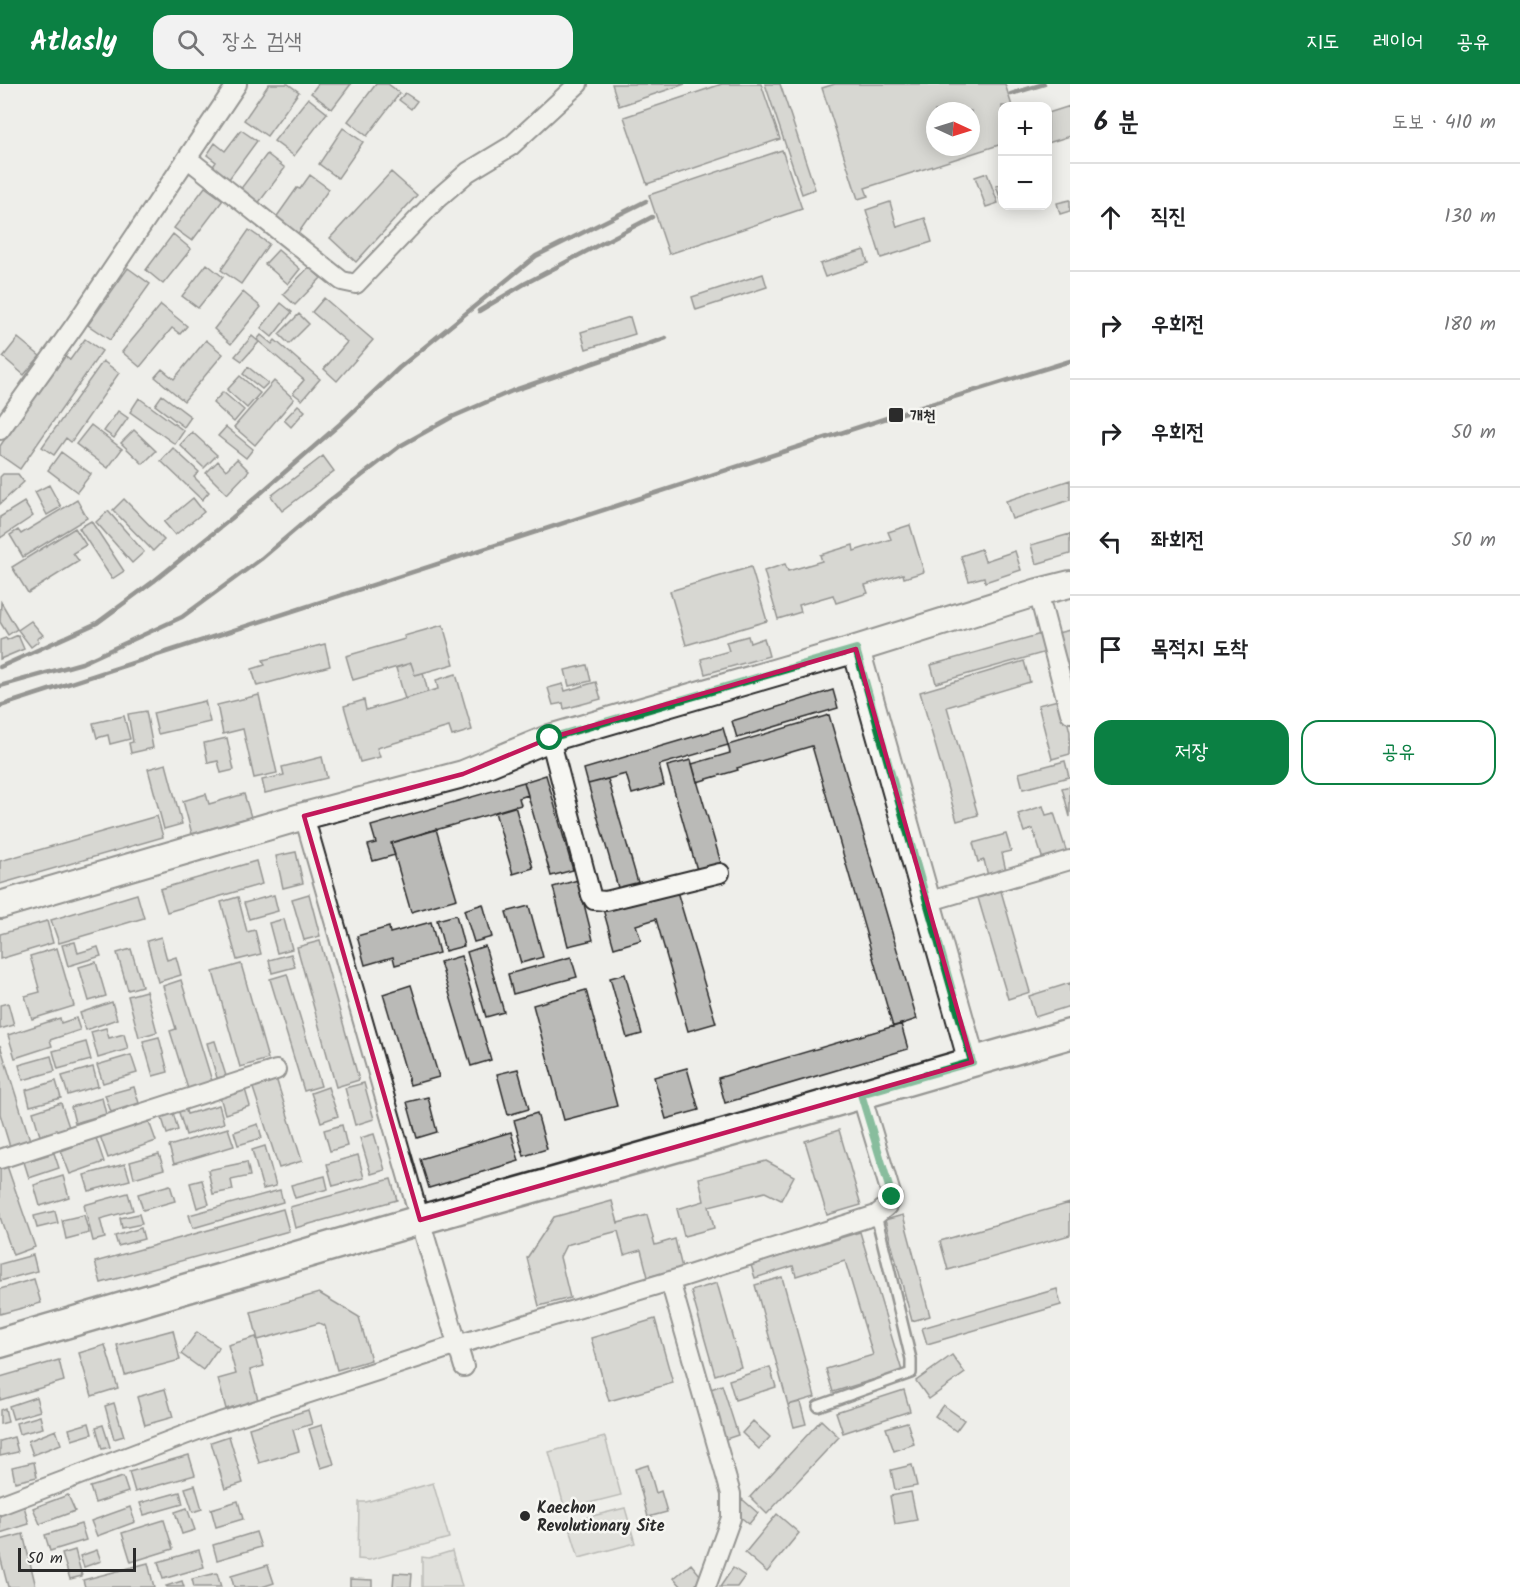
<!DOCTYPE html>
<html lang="ko">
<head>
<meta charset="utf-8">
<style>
	:root { --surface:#fff; --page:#f2f2f2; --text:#202124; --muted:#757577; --line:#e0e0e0; --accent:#0b8043 }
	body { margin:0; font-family:Kalam,"Poor Story",sans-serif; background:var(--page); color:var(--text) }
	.controls { position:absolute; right:18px; top:18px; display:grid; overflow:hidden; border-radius:12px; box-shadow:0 3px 15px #0003 }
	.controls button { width:54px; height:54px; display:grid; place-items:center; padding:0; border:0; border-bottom:2px solid var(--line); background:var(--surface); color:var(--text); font:30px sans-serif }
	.compass { position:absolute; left:926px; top:18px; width:54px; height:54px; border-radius:50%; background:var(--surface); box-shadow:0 3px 15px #0003; rotate:94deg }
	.scale { position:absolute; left:18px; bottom:15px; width:118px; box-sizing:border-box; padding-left:6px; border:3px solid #2b2b2b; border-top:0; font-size:16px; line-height:21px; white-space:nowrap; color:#2b2b2b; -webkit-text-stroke:4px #f6f6f2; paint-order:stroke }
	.stop { position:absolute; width:18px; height:18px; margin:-14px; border:4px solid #0b8043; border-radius:50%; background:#fff }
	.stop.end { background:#0b8043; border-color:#fff; box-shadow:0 2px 6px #0008 }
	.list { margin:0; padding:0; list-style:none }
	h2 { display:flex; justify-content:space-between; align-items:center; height:78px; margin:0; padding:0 24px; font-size:26px }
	h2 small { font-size:20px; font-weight:400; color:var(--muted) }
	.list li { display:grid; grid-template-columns:39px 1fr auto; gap:18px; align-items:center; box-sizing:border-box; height:108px; padding:0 24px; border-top:2px solid var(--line) }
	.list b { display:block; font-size:22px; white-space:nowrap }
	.list em { font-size:20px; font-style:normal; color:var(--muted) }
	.actions { display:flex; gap:12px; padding:18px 24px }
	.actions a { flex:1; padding:14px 0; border:2px solid var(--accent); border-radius:18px; text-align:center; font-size:21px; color:var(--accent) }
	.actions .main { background:var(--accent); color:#fff }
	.icon { flex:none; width:33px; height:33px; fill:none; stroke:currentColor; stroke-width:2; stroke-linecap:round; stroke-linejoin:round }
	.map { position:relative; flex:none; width:1070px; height:1503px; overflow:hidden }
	header { display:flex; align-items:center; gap:36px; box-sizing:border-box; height:84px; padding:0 30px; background:var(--accent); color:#fff }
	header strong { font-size:28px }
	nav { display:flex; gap:33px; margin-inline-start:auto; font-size:21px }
	.search { width:420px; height:54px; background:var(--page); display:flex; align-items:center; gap:15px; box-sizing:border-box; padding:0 21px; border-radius:18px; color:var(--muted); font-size:22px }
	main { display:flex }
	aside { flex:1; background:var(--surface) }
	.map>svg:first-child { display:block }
</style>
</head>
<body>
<header>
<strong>Atlasly</strong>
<div class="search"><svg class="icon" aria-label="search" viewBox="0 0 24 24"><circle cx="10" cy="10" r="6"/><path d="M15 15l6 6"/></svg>장소 검색</div>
<nav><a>지도</a><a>레이어</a><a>공유</a></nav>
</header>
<main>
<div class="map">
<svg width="1070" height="1503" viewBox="0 0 1070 1503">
	<rect width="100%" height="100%" fill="#eeeeea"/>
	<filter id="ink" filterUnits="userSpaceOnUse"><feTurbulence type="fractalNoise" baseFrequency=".0167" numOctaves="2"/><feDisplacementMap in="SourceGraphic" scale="12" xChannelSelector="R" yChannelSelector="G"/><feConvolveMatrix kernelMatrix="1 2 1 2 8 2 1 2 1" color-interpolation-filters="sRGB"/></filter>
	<g filter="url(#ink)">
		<path fill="#cececa" stroke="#7c7c7a" stroke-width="1.5" d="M605 1353 621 1411 565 1425 549 1368Z
			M433 1399 449 1454 369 1476 358 1475 359 1418H366Z
			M625 1424 635 1459 579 1474 568 1438Z
			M452 1467 462 1503H422V1473L429 1474Z"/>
		<path fill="#babab7" stroke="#2b2b2b" stroke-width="1.5" fill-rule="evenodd" d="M269 0H288L299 8 267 52 244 36Z
			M318 0H351L332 25 311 9Z
			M376 0H388L400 9 367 52 348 37Z
			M612 0H685L619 22Z
			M722 0H761L780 55 647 100 624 33Z
			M765 0H780L815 105 802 110Z
			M835 0H1005L1012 22H1002V60L865 104 868 112 858 115 822 4ZM935 27H971V63H935Z
			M405 9 417 17 411 25 399 16Z
			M308 14 327 29 294 72 274 57Z
			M1070 22V52L1048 59V29Z
			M343 44 363 58 338 94 319 80Z
			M241 46 257 57 226 99 210 87 216 78 207 71 215 59 225 67Z
			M782 66 802 125 669 170 649 111Z
			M267 70 285 84 257 121 239 107Z
			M391 88 417 111 356 178 330 154Z
			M987 89 998 119 986 123 975 93Z
			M310 91 329 105 297 151 275 135 297 104 300 105Z
			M1002 100V119L996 102Z
			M205 103 223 116 192 157 174 144Z
			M1070 116V127L1060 130 1057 119Z
			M890 118 897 143 925 134 932 158 881 174 866 126Z
			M249 146 269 160 241 200 221 186Z
			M173 150 191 165 163 200 146 186Z
			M278 166 300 185 288 200 265 180Z
			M864 166 868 179 825 193 820 180Z
			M207 180 223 193 198 224 182 212Z
			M309 183 321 194 295 221 283 210Z
			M128 184 150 200 110 256 88 241Z
			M763 190 767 203 696 226 692 213Z
			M243 208 261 223 231 260 214 245Z
			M324 214 373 256 337 297 324 285 347 258 312 228Z
			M281 219 292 228 272 253 261 244Z
			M161 221 187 242 180 250 172 244 140 283 122 268Z
			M299 230 309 240 289 260 279 250Z
			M630 233 635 250 586 265 581 248Z
			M261 251 272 260 275 256 320 295 302 316 293 309 304 296 257 256Z
			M252 252 259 258 242 277 235 272Z
			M18 254 40 272 24 291 3 273Z
			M85 255 102 267 20 385 0 371V362L63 271 70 276Z
			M206 256 223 270 184 317 155 293 162 285 174 295Z
			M103 277 119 289 71 358 66 354 54 371 42 363Z
			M248 283 268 299 262 305 243 290Z
			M240 292 260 309 247 324 227 306Z
			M274 297 294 315 255 361 234 343Z
			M223 308 244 326 234 338 213 319Z
			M162 311 191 333 184 343 155 321Z
			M139 314 184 347 175 360 130 328Z
			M298 321 305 327 291 343 284 336Z
			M118 327 128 334 114 354 104 347Z
			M91 341 122 365 108 384 76 360Z
			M226 343 253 365 246 374 218 352Z
			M134 346 156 367 143 380 121 359Z
			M192 348 217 371 204 384 180 361Z
			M173 364 199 388 194 393 209 408 202 416 161 377Z
			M61 368 91 390 77 408 48 386Z
			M323 372 334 387 282 427 271 412Z
			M237 375 249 387 227 410 206 389 218 377 226 386Z
			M3 390H18L24 398 0 420V393Z
			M1070 396V416L1012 435 1006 417Z
			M49 401 61 423 47 431 35 408Z
			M193 414 204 428 175 451 164 438Z
			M124 415 164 456 153 467 113 426Z
			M77 416 87 434 23 473 10 451 18 446 21 450Z
			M24 418 33 432 0 454V433Z
			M108 427 144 468 132 479 96 438Z
			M91 437 124 487 112 495 79 444Z
			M910 441 924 488 904 494 903 490 865 501 868 509 836 519 833 511 799 521 801 528 778 535 764 487 785 480 788 487 822 477 820 471 853 461 854 467 891 455 888 448Z
			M75 444 86 461 73 469 79 477 28 509 12 483Z
			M1070 450V470L1036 480 1031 461Z
			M981 465 985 477 1015 467 1021 486 985 498 984 493 969 497 961 472Z
			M751 483 767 537 686 561 670 507Z
			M1 518 17 545 8 551 0 538Z
			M31 537 43 551 37 555 39 557 31 563 18 546Z
			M443 541 454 580 415 591 411 579 353 596 346 572 405 555 404 552Z
			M1070 546V595L1057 549Z
			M1041 550 1046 568 936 599 931 581Z
			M18 551 24 565 0 575V556L6 554 7 556Z
			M748 552 750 559 764 554 769 572 705 590 701 575 729 567 726 558Z
			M325 560 330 582 257 602 252 585 265 581 263 576Z
			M1024 577 1030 598 947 623 978 731 957 737 920 608Z
			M411 579 415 591 423 589 428 608 405 615 396 584Z
			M587 581 591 597 569 602 565 586Z
			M456 590 472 646 452 652 449 643 377 664 380 673 360 678 344 622 364 616 366 626 438 605 436 596Z
			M596 598 601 615 564 625 563 619 553 621 548 604 563 600 565 607Z
			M833 606 838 624 737 654 732 637Z
			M259 611 277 689 254 694 243 645 223 650 217 621Z
			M1062 615 1070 648V670L1052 675 1038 621Z
			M205 617 210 638 158 650 153 629Z
			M146 627 153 664 131 669 129 659 133 658 128 630Z
			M829 631 917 935 893 943 812 662 737 684 738 686 697 698 692 680 730 669 728 661Z
			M124 632 130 655 110 660 108 651 97 654 93 639Z
			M723 644 728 661 659 681 664 701 632 710 626 690 588 700 584 685Z
			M227 654 234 686 221 689 218 677 208 679 204 659Z
			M322 673 327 694 265 709 262 696 284 691 282 683Z
			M691 676 721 779 697 786 667 682Z
			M1065 677 1069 693 1023 705 1019 689Z
			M166 680 182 740 164 745 148 685Z
			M546 691 573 786 551 792 524 698Z
			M608 695 639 802 619 807 588 700Z
			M524 698 528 711 519 714 521 721 391 759 395 771 373 777 368 761 376 759 371 742Z
			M1070 702V733L1062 704Z
			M206 710 209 720 244 710 251 733 192 750 183 717Z
			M515 722 533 784 513 790 495 728Z
			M1043 722 1046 731 1054 729 1068 772 1044 779 1033 745 1024 748 1018 730Z
			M157 732 163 753 0 800V777Z
			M436 745 457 815 411 828 391 759Z
			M1006 750 1011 767 1002 769 1006 787 988 792 984 776 978 778 973 759Z
			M296 768 303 799 283 804 276 772Z
			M256 777 262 800 167 828 160 805Z
			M578 796 593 856 568 862 553 803Z
			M676 804 716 939 688 947 656 835 636 841 641 856 614 864 603 825Z
			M1001 807 1030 908 1008 915 978 814Z
			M137 810 144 834 59 859 51 836Z
			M309 810 320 852 304 856 292 815Z
			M274 811 278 827 249 835 244 819Z
			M238 813 247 848 255 846 261 870 237 876 221 818Z
			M483 820 492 853 474 858 464 826Z
			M529 822 543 873 521 879 506 828Z
			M456 831 464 862 445 867 437 836Z
			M284 835 292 865 277 869 269 839Z
			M47 837 53 859 0 875V850Z
			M431 838 439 869 395 881 393 873 365 881 357 852 389 843 390 849Z
			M161 853 167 876 176 873 181 891 158 898 147 857Z
			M320 857 359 996 336 1003 297 863Z
			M75 858 78 869 98 863 101 872 68 882 62 861Z
			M485 862 504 928 486 933 467 868Z
			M57 864 74 922 32 935 25 912 40 908 30 872Z
			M131 865 142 902 128 906 117 869Z
			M291 870 295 883 272 889 269 876Z
			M461 872 491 976 471 982 440 878Z
			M571 873 577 893 513 910 508 890Z
			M96 878 106 912 89 917 79 883Z
			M241 880 268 975 240 983 213 888Z
			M287 890 321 1002 304 1007 270 895Z
			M625 890 642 950 627 954 610 894Z
			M181 896 212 997 188 1005 170 947 176 945 163 902Z
			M1070 899V922L1035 933 1029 912Z
			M411 901 439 993 410 1001 383 910Z
			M586 906 617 1022 564 1036 533 921Z
			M146 907 157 948 139 953 128 912Z
			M112 918 117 935 86 946 80 929Z
			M8 919 14 941 0 945V921Z
			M60 934 61 939 76 934 80 946 50 956 52 962 15 974 8 951Z
			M901 940 908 965 725 1019 718 994Z
			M106 944 109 954 124 950 128 965 98 974 91 948Z
			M159 953 168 988 153 992 143 957Z
			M215 957 226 992 217 994 207 959Z
			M86 958 91 976 58 985 53 967Z
			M0 961 30 1056 10 1063 0 1030Z
			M131 971 137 989 103 999 97 981Z
			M51 972 55 987 23 996 19 981Z
			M93 983 98 1002 68 1011 62 992Z
			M687 984 699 1026 666 1035 654 993Z
			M518 985 529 1025 508 1031 497 990Z
			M276 994 302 1077 279 1084 252 1001Z
			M56 997 61 1014 30 1022 26 1006Z
			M364 999 374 1035 355 1041 345 1004Z
			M244 1002 250 1022 225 1030 219 1009Z
			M134 1003 139 1019 111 1028 105 1011Z
			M328 1003 338 1032 321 1038 311 1009Z
			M428 1013 437 1048 417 1054 407 1018Z
			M102 1014 106 1030 75 1039 71 1023Z
			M61 1019 70 1046 41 1055 33 1028Z
			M184 1020 187 1030 219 1021 224 1039 186 1051 177 1022Z
			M172 1025 178 1046 167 1050 160 1028Z
			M537 1029 547 1065 524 1072 514 1036Z
			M147 1032 156 1057 108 1074 99 1049Z
			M258 1040 262 1054 238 1061 234 1048Z
			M342 1041 347 1062 330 1067 324 1046Z
			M228 1044 234 1062 174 1080 169 1062Z
			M839 1046 861 1121 827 1131 805 1057Z
			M511 1048 519 1077 429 1104 420 1075Z
			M374 1050 385 1086 371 1090 360 1054Z
			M96 1054 104 1078 70 1090 61 1067Z
			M265 1062 276 1102 263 1105 252 1066Z
			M54 1069 59 1084 29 1094 24 1078Z
			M159 1070 164 1085 134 1094 130 1078Z
			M358 1071 364 1094 333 1102 327 1080Z
			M766 1077 794 1092 781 1116 765 1108 709 1122 714 1144 684 1152 677 1125 704 1117 699 1094Z
			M247 1078 250 1092 231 1096 233 1106 213 1110 208 1086Z
			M6 1079 35 1163 13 1171 0 1133V1081Z
			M125 1080 130 1096 89 1107 84 1091Z
			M63 1092 69 1113 40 1122 34 1101Z
			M325 1092 328 1105 295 1114 291 1101Z
			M391 1095 397 1116 295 1144 290 1123Z
			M202 1096 209 1120 197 1124 190 1099Z
			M170 1101 175 1117 143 1126 138 1110Z
			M280 1106 283 1118 193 1144 189 1131Z
			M128 1109 133 1126 100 1135 105 1154 93 1157 84 1121Z
			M612 1117 618 1139 647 1131 655 1161 675 1155 682 1184 648 1193 641 1166 624 1171 618 1147 566 1161 560 1173 570 1214 539 1222 527 1174 554 1133Z
			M1070 1119V1151L948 1186 940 1157Z
			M283 1125 289 1147 101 1199 95 1178Z
			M55 1127 58 1139 37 1144 34 1132Z
			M139 1130 142 1140 122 1144 120 1134Z
			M84 1131 89 1149 66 1155 62 1136Z
			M903 1131 930 1232 912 1237 885 1136Z
			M141 1144 144 1155 118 1162 115 1152Z
			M860 1148 902 1287 833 1308 826 1285 873 1271 845 1177 796 1192 793 1182 755 1194 751 1181Z
			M33 1171 37 1187 0 1197V1180Z
			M782 1193 815 1313 788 1321 755 1201Z
			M34 1195 41 1219 0 1230V1205Z
			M717 1199 741 1283 715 1291 691 1207Z
			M1057 1205 1061 1221 927 1260 922 1244Z
			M319 1209 359 1233 371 1276 337 1286 325 1242 319 1239 258 1256 251 1228Z
			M655 1235 673 1299 609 1317 591 1254Z
			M173 1246 180 1276 125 1291 117 1261Z
			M197 1248 219 1263 203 1286 181 1270Z
			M256 1253 264 1282 250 1286 258 1316 226 1325 218 1295 236 1290 228 1261Z
			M105 1261 118 1304 92 1312 79 1269Z
			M952 1271 965 1289 929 1315 916 1297Z
			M59 1276 64 1297 0 1316V1293Z
			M770 1283 776 1303 735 1316 729 1296Z
			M722 1301 738 1351 723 1356 708 1306Z
			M165 1305 173 1333 145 1341 137 1313Z
			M904 1306 910 1327 843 1349 836 1328Z
			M36 1313 40 1327 13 1335 9 1322Z
			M800 1318 806 1340 794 1343 788 1321Z
			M114 1319 124 1352 114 1355 105 1322Z
			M943 1321 964 1336 956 1347 935 1332Z
			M5 1324 8 1338 0 1340V1326Z
			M308 1326 312 1340 293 1346 299 1367 259 1379 249 1344Z
			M40 1332 43 1344 19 1350 16 1339Z
			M821 1336 839 1353 767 1430 750 1413Z
			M753 1337 770 1353 759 1365 742 1349Z
			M907 1338 914 1360 894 1367 886 1344Z
			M89 1339 92 1350 72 1356 69 1345Z
			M103 1341 110 1363 102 1365 96 1343Z
			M322 1341 334 1380 321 1384 309 1345Z
			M56 1346 61 1360 33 1371 28 1357Z
			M229 1352 243 1399 225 1405 211 1358Z
			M14 1353 18 1368 0 1372V1357Z
			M189 1371 195 1391 135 1408 129 1388Z
			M34 1378 37 1393 15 1398 12 1383Z
			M648 1381 656 1409 661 1407 667 1428 648 1433 635 1385Z
			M912 1381 917 1402 895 1406 891 1386Z
			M123 1393 128 1408 95 1419 90 1403Z
			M195 1401 202 1425 193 1428 185 1404Z
			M180 1408 183 1420 144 1431 140 1419Z
			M911 1408 917 1436 895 1440 890 1412Z
			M68 1411 75 1427 40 1440 33 1424Z
			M742 1415 758 1429 749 1440 732 1426Z
			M238 1417 243 1435 216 1443 211 1425Z
			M24 1422 29 1440 0 1449V1430Z
			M130 1423 135 1438 97 1452 91 1437Z
			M187 1424 195 1446 182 1450 175 1428Z
			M777 1430 799 1449 767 1488 745 1469Z
			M164 1436 173 1465 131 1478 122 1449Z
			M81 1440 86 1456 50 1467 45 1451Z
			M256 1448 261 1463 217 1476 213 1461Z
			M23 1450 36 1503H8L0 1472V1456Z
			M75 1466 82 1492 70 1495 62 1470Z
			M97 1466 101 1477 84 1483 80 1472Z
			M199 1466 204 1483 163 1495 158 1478Z
			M148 1479 154 1503H85L83 1496Z
			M691 1480 705 1497 697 1503H682L674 1494Z
			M268 1481 274 1499 262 1503H234L231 1492Z
			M733 1484 745 1492 737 1503H720Z
			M217 1489 221 1503H194L192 1495Z
			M394 1489 412 1490 411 1503H393Z
			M350 1495 372 1496V1503H350Z
			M182 1497 184 1503H167L166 1502Z"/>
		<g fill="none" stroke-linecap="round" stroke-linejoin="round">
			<g stroke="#2b2b2b" stroke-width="14">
				<path id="lane" d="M818 1322 911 1289V1275L876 1131"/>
			</g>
			<g stroke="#2b2b2b" stroke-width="22">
				<path id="street" d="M187 74 342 197 356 200 437 115 468 88 511 62 578 0
					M0 346 75 241 237 0
					M1038 508 1070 629
					M550 654 591 811 594 816 606 817 720 789
					M304 732 420 1136 464 1283
					M927 818 1070 776
					M0 1075 276 986
					M670 1197 731 1410V1434L706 1503
					M0 1421 211 1341 457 1261 670 1197 876 1131 887 1122 892 1113 861 1010"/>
			</g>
			<g stroke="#2b2b2b" stroke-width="30">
				<path id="secondary" d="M856 565 972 978
					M0 821 304 732 463 690 550 654 856 565 1038 508 1070 500"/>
			</g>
			<g stroke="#2b2b2b" stroke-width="33">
				<path id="primary" d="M0 1259 420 1136 790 1031 972 978 1070 950"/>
			</g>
			<use href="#lane" stroke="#f6f6f2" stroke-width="9"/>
			<use href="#street" stroke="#f6f6f2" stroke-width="18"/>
			<use href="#secondary" stroke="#f6f6f2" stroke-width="26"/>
			<use href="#primary" stroke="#f6f6f2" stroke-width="28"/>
			<path stroke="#2b2b2b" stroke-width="4.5" d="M1011 10 1044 0
				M479 227 526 199 652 133
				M0 583 97 539 154 497 232 434 340 340 399 284 536 172 646 117
				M0 602 82 579 182 533 261 475 329 417 400 362 452 333 512 307 666 254
				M0 622 896 331 1070 277"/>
		</g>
	</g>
	<g fill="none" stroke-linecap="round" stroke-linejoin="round" filter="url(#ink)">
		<path stroke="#0b8043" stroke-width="8" d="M550 654 856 565 972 978 861 1010 892 1113"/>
	</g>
	<path d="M0 0H1070V1503H0ZM856 565 972 978 420 1136 304 732 463 690 550 654Z" fill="#eeeeea" fill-opacity=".55" fill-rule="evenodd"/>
	<path fill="none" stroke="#c2185b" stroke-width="4.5" stroke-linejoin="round" d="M856 565 972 978 420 1136 304 732 463 690 550 654Z"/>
	<g fill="#2b2b2b" stroke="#f6f6f2" stroke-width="2">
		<rect x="888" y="323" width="16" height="16" rx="3"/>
		<circle cx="525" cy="1432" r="6"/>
	</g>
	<g text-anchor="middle" stroke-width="5" stroke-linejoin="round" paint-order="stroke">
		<g font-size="16" font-weight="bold" fill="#2b2b2b" stroke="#f6f6f2" text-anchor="start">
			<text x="910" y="337">개천</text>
			<text x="537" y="1429">Kaechon<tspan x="537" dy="18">Revolutionary Site</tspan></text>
		</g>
	</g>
</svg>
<div class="controls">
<button>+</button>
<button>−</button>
</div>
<svg class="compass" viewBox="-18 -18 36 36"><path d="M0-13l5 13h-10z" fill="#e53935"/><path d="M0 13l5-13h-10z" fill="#757577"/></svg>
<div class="scale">50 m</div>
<div class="stop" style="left:550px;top:654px"></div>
<div class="stop end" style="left:892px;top:1113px"></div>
</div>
<aside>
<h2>6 분<small>도보 · 410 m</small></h2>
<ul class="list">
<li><svg class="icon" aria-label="ahead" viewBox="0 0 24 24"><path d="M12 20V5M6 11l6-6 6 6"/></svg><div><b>직진</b></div><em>130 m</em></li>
<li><svg class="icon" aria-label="right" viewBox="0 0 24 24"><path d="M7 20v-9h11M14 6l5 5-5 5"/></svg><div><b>우회전</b></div><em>180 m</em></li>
<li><svg class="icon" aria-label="right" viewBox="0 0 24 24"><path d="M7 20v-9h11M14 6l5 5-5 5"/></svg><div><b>우회전</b></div><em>50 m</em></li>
<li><svg class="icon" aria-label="left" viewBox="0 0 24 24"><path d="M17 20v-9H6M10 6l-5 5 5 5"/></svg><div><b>좌회전</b></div><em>50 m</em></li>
<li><svg class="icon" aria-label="arrive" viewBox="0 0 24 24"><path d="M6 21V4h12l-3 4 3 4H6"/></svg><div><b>목적지 도착</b></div></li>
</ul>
<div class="actions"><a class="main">저장</a><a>공유</a></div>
</aside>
</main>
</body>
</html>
